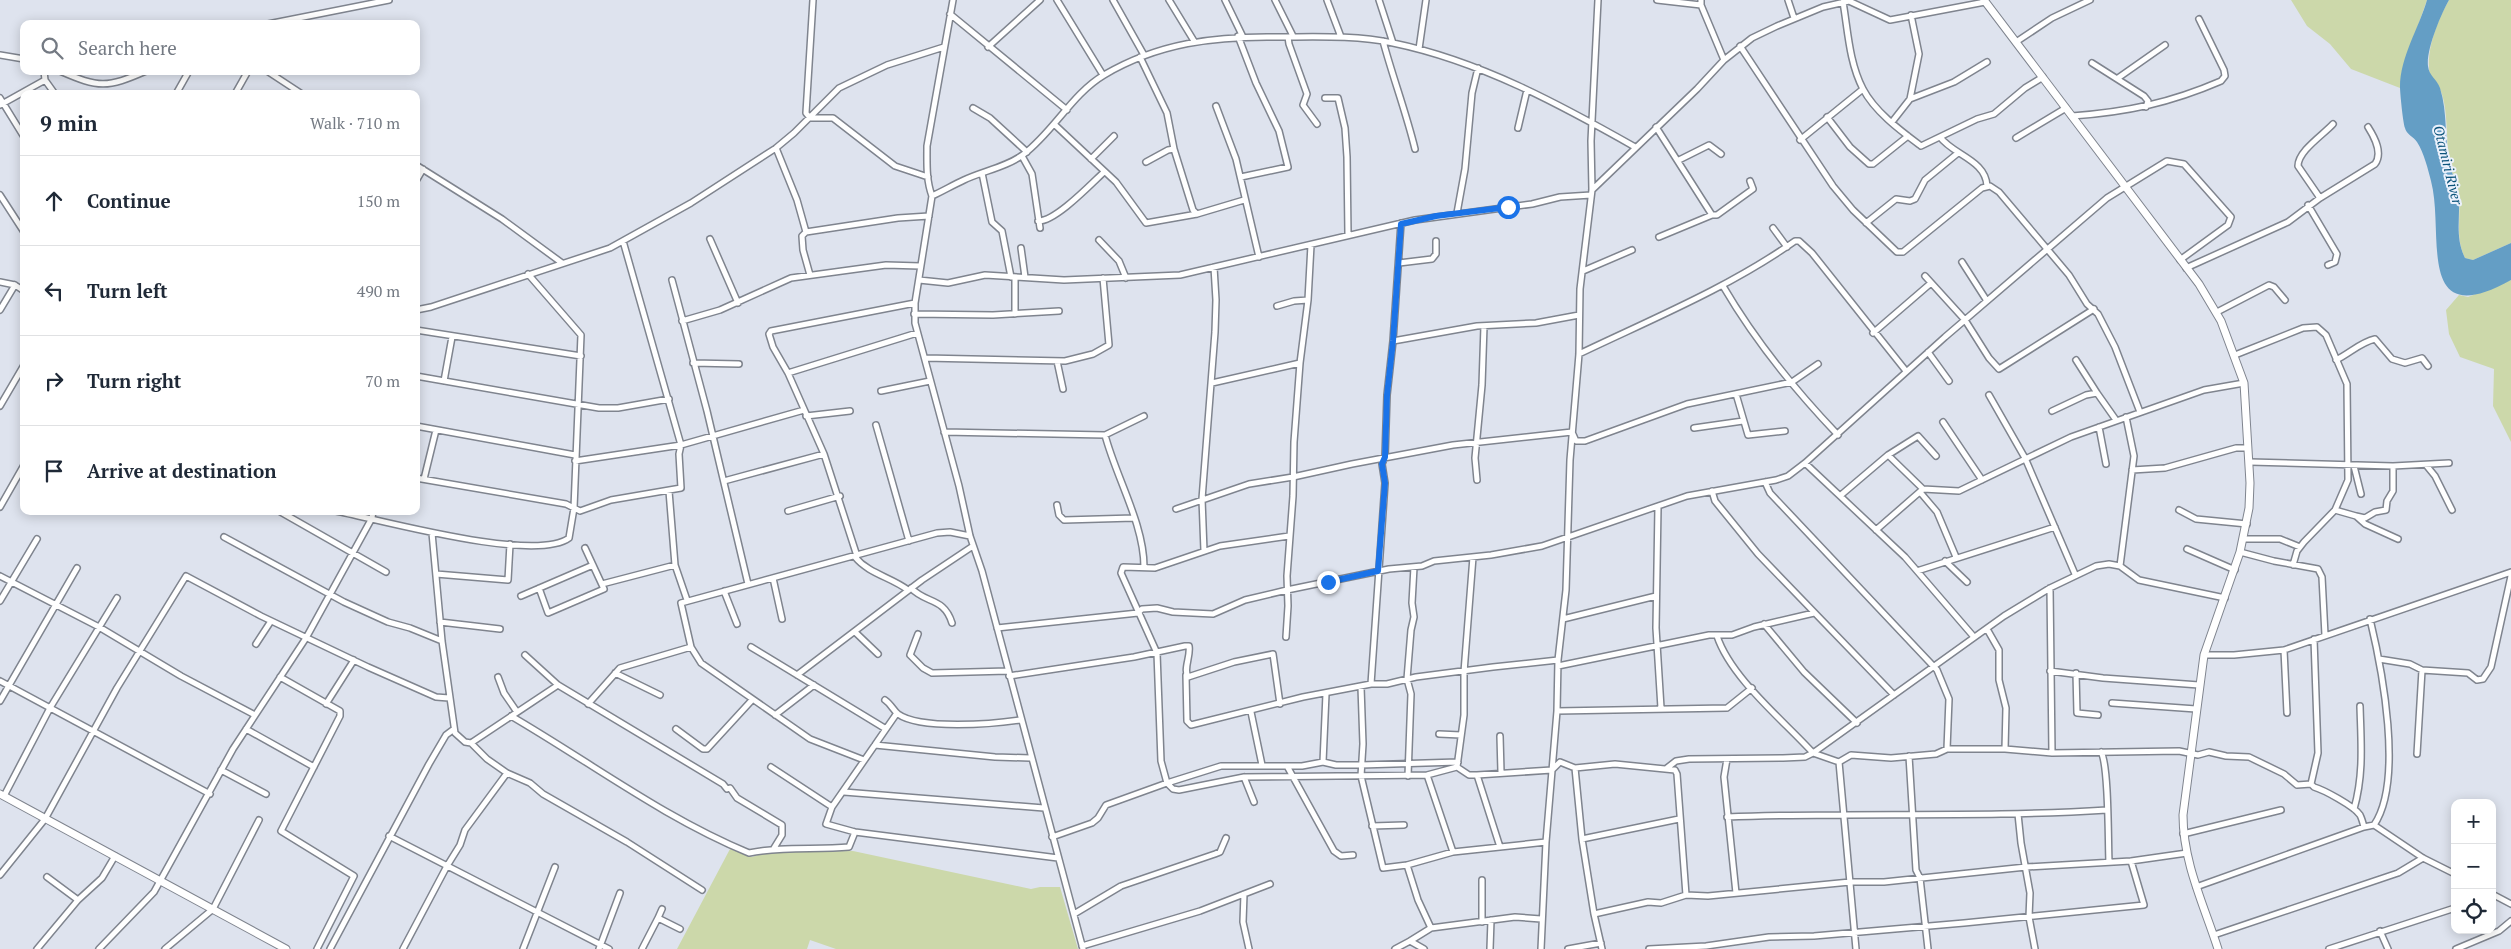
<!DOCTYPE html>
<html lang="en">
<head>
<meta charset="utf-8">
<style>
	:root { --surface:#fff; --page:#f2f2f3; --text:#1f2937; --muted:#747a83; --line:#e0e1e3 }
	body { margin:0; font-family:"PT Serif",serif; background:var(--page); color:var(--text) }
	.controls { position:absolute; right:15px; bottom:15px; display:grid; overflow:hidden; border-radius:10px; box-shadow:0 2px 12px #0003 }
	.controls button { width:45px; height:45px; display:grid; place-items:center; padding:0; border:0; border-bottom:1px solid var(--line); background:var(--surface); color:var(--text); font:25px sans-serif }
	.stop { position:absolute; width:15px; height:15px; margin:-11px; border:4px solid #1a73e8; border-radius:50%; background:#fff }
	.stop.end { background:#1a73e8; border-color:#fff; box-shadow:0 1px 5px #0008 }
	.list { margin:0; padding:0; list-style:none }
	h2 { display:flex; justify-content:space-between; align-items:center; height:65px; margin:0; padding:0 20px; font-size:21px }
	h2 small { font-size:16px; font-weight:400; color:var(--muted) }
	.list li { display:grid; grid-template-columns:32px 1fr auto; gap:15px; align-items:center; box-sizing:border-box; height:90px; padding:0 20px; border-top:1px solid var(--line) }
	.list b { display:block; font-size:19px; white-space:nowrap }
	.list em { font-size:16px; font-style:normal; color:var(--muted) }
	.icon { flex:none; width:28px; height:28px; fill:none; stroke:currentColor; stroke-width:2; stroke-linecap:round; stroke-linejoin:round }
	.map { position:relative; flex:none; width:2511px; height:949px; overflow:hidden }
	.search { position:absolute; background:var(--surface); box-shadow:0 2px 12px #0003; left:20px; top:20px; width:400px; height:55px; display:flex; align-items:center; gap:12px; box-sizing:border-box; padding:0 18px; border-radius:10px; color:var(--muted); font-size:19px }
	.panel { position:absolute; background:var(--surface); box-shadow:0 2px 12px #0003; left:20px; top:90px; width:400px; height:425px; border-radius:10px }
	.map>svg:first-child { display:block }
</style>
</head>
<body>
<div class="map">
<svg width="2511" height="949" viewBox="0 0 2511 949">
	<rect width="100%" height="100%" fill="#dee3ee"/>
	<path fill="#ccd8aa" d="M2291 0H2427L2402 71 2400 88 2351 69 2330 44 2307 26Z
		M2449 0H2511V243L2473 260 2465 258C2455 237 2461 219 2459 197 2458 186 2452 175 2450 164 2444 139 2452 92 2430 76 2425 52 2437 21 2449 0Z
		M2511 280V442L2493 406 2494 369 2460 357 2449 334 2446 310 2459 295 2468 297Z
		M730 849 752 857 767 852 853 851 1031 889 1040 887H1060L1078 949H836L810 940 807 949H677Z"/>
	<path fill="#649ec5" d="M2427 0H2449C2441 14 2426 50 2428 66 2429 76 2437 79 2440 88 2448 113 2444 140 2450 165 2452 176 2459 186 2459 198 2460 219 2455 238 2465 258L2473 260 2511 243V280C2414 334 2445 233 2431 181 2428 169 2424 153 2417 142 2414 137 2406 134 2405 128 2403 123 2400 93 2400 87 2400 57 2419 28 2427 0Z"/>
	<g fill="none" stroke-linecap="round" stroke-linejoin="round">
		<g stroke="#7f848e" stroke-width="8">
			<path id="minor" d="M813 0 806 113 810 118H833L895 166 928 177
				M953 0 927 146C927 163 926 180 932 196L915 303V323L959 486 970 536 982 571 1083 949
				M1057 0 1103 75
				M1113 0 1144 55
				M1169 0 1194 41
				M1225 0 1243 37
				M1275 0 1293 36
				M1327 0 1341 37
				M1379 0 1393 43
				M1657 0 1701 5
				M1701 0V5L1724 60
				M1788 0 1794 18
				M1843 2C1848 31 1849 62 1863 89 1875 112 1901 131 1921 146L1977 119 1994 114 2025 88 2043 77
				M950 14 1067 110
				M268 24 389 0
				M1238 36 1256 83 1279 131 1288 167 1241 177
				M1288 37 1289 44 1307 94 1303 105 1317 124
				M1383 41C1393 78 1406 112 1415 149
				M2016 42 2052 18 2090 0
				M1740 46 1833 186 1853 210 1897 252H1903L1982 188 1990 186 1999 192 2069 275 2087 304 2098 314 2115 347 2140 412
				M988 47 1040 0
				M1419 49 1426 0
				M0 55 24 59
				M1140 57 1167 113 1174 149 1168 150 1146 162
				M2092 63 2144 96 2148 101 2146 107
				M44 71 45 80 55 94
				M60 71C99 88 107 88 146 71
				M267 71 302 94
				M2118 78 2165 45
				M176 94 189 71
				M235 94 248 71
				M0 98 24 137
				M1325 98H1338L1345 128 1347 157 1348 234
				M1910 99 1919 54 1911 15
				M0 105 45 80
				M1216 106 1236 159 1259 257
				M973 108 990 118 1027 152
				M2072 116C2127 112 2170 103 2221 81L2225 76 2224 70 2199 19
				M1827 117 1850 147 1869 164H1873L1908 136
				M1892 122 1910 99 1954 82 1987 62
				M1054 124 1116 182 1146 223 1197 214 1244 200
				M1656 127 1712 215
				M1518 128 1527 90
				M1940 137C1953 155 1986 160 1987 186
				M2016 138 2066 108
				M1800 140 1863 89
				M776 148 797 200 806 232
				M1174 149 1193 210 1197 214
				M1022 156 1032 174 1040 228
				M1091 159 1114 136
				M1679 160 1709 145 1721 154
				M416 165 502 219 562 263
				M982 173 992 222 1002 231 1011 277
				M416 181 423 169
				M1592 190 1697 89 1724 60 1752 38 1777 26 1823 7 1849 1 1890 20 1985 2
				M0 195 24 232
				M932 196C943 191 953 185 964 180 983 171 1007 167 1024 154 1054 131 1072 94 1104 75 1158 43 1215 36 1277 37 1315 37 1355 35 1393 43 1480 61 1559 104 1635 147
				M2320 198 2298 166C2298 151 2323 135 2333 124
				M2308 205 2337 254 2335 262 2328 265
				M1457 213 1465 169 1472 93 1478 68
				M1038 221C1055 222 1091 184 1104 172
				M1866 223 1896 199 1910 201 1915 199 1925 180 1958 153
				M1773 228 1787 247
				M806 232 898 218 929 216
				M806 232 802 236 803 250 810 275
				M1659 237 1712 215H1717L1753 189 1750 181
				M710 239 738 303
				M1099 240 1119 261 1126 278
				M1021 248 1025 277
				M1962 262 1987 301
				M1399 263 1432 259 1436 254V241
				M2186 268 2288 222 2320 198 2375 164C2383 153 2375 138 2368 127
				M1583 271 1632 250
				M1925 276 1965 320 1989 358 1999 369 2094 309
				M672 280 707 411 748 584
				M919 280 948 283 985 275 1064 280 1180 275 1415 220 1532 204 1560 197 1591 195
				M0 282 15 285 24 291
				M1723 286C1754 339 1795 390 1838 435
				M1277 306 1294 301 1308 300
				M0 310 15 285
				M416 310 431 307 610 248 691 203 776 148 794 133 839 88 887 65 944 47
				M2217 312 2269 285 2274 287 2285 300
				M914 314 993 315 1059 311
				M1015 314V277
				M682 321 720 310 791 278 886 265 920 266
				M416 330 581 356
				M1873 333 1931 283
				M1393 341 1477 326 1536 323 1579 315
				M1928 352 1949 381
				M1579 354C1652 319 1728 288 1795 241H1799L1812 253 1906 371
				M2235 355 2303 328 2317 327 2326 335 2347 384 2348 480 2335 510 2304 542 2297 551 2293 565
				M925 358 1065 361 1093 354 1109 345 1103 278
				M2076 360 2097 393
				M2336 360C2350 353 2361 342 2375 339L2392 359 2405 363 2422 358 2428 366
				M1057 361 1063 389
				M693 363 739 364
				M788 373 917 333
				M416 376 599 408H618L669 399
				M444 381 452 337
				M1212 383 1300 363
				M881 391 930 381
				M1736 394 1748 435 1785 431
				M1989 395 2025 458 2075 574
				M0 406 24 365
				M2052 411 2086 395 2097 393 2116 420
				M806 416 850 411
				M1943 422 1982 480
				M876 425 909 541
				M416 426 575 455
				M2099 427 2106 464
				M1694 428 1743 421
				M944 432 1105 435 1144 416
				M1105 435C1116 477 1144 524 1144 567
				M1888 455 1923 489
				M575 461 681 445 804 410
				M2250 462 2393 466 2449 463
				M1805 463 1905 557 1974 637
				M2426 465 2435 476 2452 510
				M2354 466 2361 494
				M2132 470 2165 468 2236 448H2248
				M416 478 566 504 580 511 611 500 681 488 679 454 681 445 623 241
				M424 479 436 430
				M1477 480 1475 458 1482 385 1484 326
				M724 481 824 454
				M1765 482 1770 493 1937 670 1949 699 1947 749
				M669 491 675 565 687 600
				M1712 491 1715 501 1758 554 1894 695
				M1920 492 1937 512 1956 557
				M1841 495 1888 455 1918 436 1936 456
				M1057 505 1059 515 1064 520 1134 518
				M0 507 24 465
				M1658 507 1656 628 1661 708
				M1176 509 1249 484 1293 477 1352 464 1453 445 1572 432 1576 441H1585L1687 404 1792 382 1818 364
				M2179 510 2196 519 2247 524
				M2335 510 2356 516 2365 524 2398 539
				M279 511 386 572
				M336 511C381 520 535 563 569 538L574 508 581 335 528 274
				M788 511 840 496
				M2356 516 2365 518 2375 512 2386 510 2387 501 2393 491V466
				M1876 530 1923 489 1959 491 2071 437 2204 390 2244 383
				M432 533 442 641 455 733 465 742 471 743 558 685
				M1289 536 1220 546 1155 568 1123 567 1121 573 1157 653 1161 761 1167 783 1221 766H1287L1334 851 1341 856 1353 855
				M224 537 344 602 388 622 410 628 442 641
				M2244 539H2280L2300 547
				M2187 549 2235 570
				M1204 551 1202 499 1215 332 1216 300 1214 267
				M2240 552 2274 561 2318 569 2322 577 2325 635
				M857 556 824 454 788 373 773 347 769 334 771 331 915 303
				M855 557C869 574 891 577 908 590
				M1945 561 1967 582
				M2120 566 2134 456 2126 417
				M1917 571 2055 527
				M436 574 508 580 510 544
				M0 576 99 627 181 676 255 715
				M773 578 782 619
				M602 584 675 565
				M539 588 548 613 604 589 585 548
				M911 588C926 604 944 597 952 623
				M2050 588 2052 753
				M724 591 737 624
				M521 596 593 565
				M0 601 37 539
				M1563 619 1656 596
				M2370 619C2382 669 2404 781 2374 825
				M440 622 500 629
				M1764 624 1804 672 1857 723
				M997 628 1138 613 1142 609 1157 608 1173 612 1213 614 1245 600 1287 590 1389 569 1422 566 1434 561 1491 555 1542 546 1687 496 1776 480 1788 476 1805 463 1945 337 2107 198 2167 161 2184 164 2231 217 2228 225 2180 260
				M1987 629 1999 650V680L2006 708 2005 749
				M855 632 878 654
				M918 634 910 655 923 668 932 673 1008 671
				M1717 636C1731 678 1783 720 1813 753L2004 616 2050 588 2096 566 2109 564 2120 566 2139 580 2225 598
				M1286 637 1288 606 1287 576 1293 496 1294 442 1300 363 1308 300 1311 245
				M256 644 271 621
				M751 647 886 729
				M2284 650 2287 713
				M525 655 558 685 723 784 727 789 730 788 737 798 782 825V835L774 848
				M2204 655H2234L2284 650 2511 572
				M2379 659 2410 664 2422 670 2468 673 2477 680 2483 679 2491 667 2511 576
				M1558 666 1709 635H1732L1754 627 1814 613
				M2050 671 2103 678 2199 685
				M615 673 660 695
				M2076 673 2077 713 2098 715
				M797 675 922 580 973 546
				M1186 675 1187 721 1191 725 1303 697 1371 684H1387L1416 677 1493 667 1558 660
				M1009 676 1134 657 1185 646H1189C1191 656 1183 669 1188 677L1234 662 1273 654 1280 704
				M280 677 340 711V716L281 831 354 876 317 949
				M498 677 504 693 517 712
				M0 681 210 794
				M1371 684 1385 483 1382 464 1385 457 1387 395 1393 341 1401 223
				M1361 687 1363 744 1361 776 1383 868 1407 865 1453 852 1546 842
				M885 700C891 704 893 710 898 714 920 730 994 724 1020 720
				M0 701 77 568
				M2112 703 2196 709
				M326 704 354 660
				M588 704 620 668 691 647
				M1557 711 1727 708 1752 688
				M1251 712 1262 765
				M897 713 832 807 826 824 855 832 1058 858
				M775 715 814 685
				M511 716C590 762 664 818 749 853 782 846 815 850 849 847L855 832
				M246 729 314 767
				M676 729 703 749H707L752 700
				M1439 734 1461 735
				M1500 736 1501 772
				M471 743 487 759 507 773 530 783 543 794 627 842 702 890
				M875 745 995 757 1030 758
				M2101 752C2109 765 2108 842 2109 862
				M2417 754 2422 670
				M1909 756 1916 870 1920 878 1928 949
				M1727 759 1724 777 1736 893
				M864 760 810 739 701 663 691 647 681 603 937 533 950 532 970 536
				M1323 762 1326 694
				M1839 762 1851 755 1891 758 1936 754 1947 749H2005L2052 753 2179 751 2198 755 2209 752 2226 756 2249 757 2284 774 2297 785 2311 784 2314 787C2324 790 2354 806 2360 815 2362 819 2363 823 2364 827L2374 825 2423 858 2455 874
				M1839 762 1856 949
				M1287 766H1302L1323 762 1336 765H1361L1458 762
				M771 767 832 807
				M1457 767 1464 715V672L1473 557
				M1575 768 1615 764 1675 770 1677 774 1686 895
				M1667 768 1676 761 1689 759 1783 758 1805 757 1813 753 1839 762
				M221 770 266 794
				M1427 775 1453 852
				M1477 775 1500 847
				M1408 776 1411 694 1407 679 1411 630 1414 617 1412 603 1414 567
				M1244 777 1254 802
				M2311 784 2318 753 2314 639
				M844 792 1044 808
				M4 796 50 708 117 598
				M2354 809C2364 774 2361 742 2360 706
				M2018 814 2021 843 2030 893 2029 917 2035 949
				M1727 817C1854 812 1981 818 2107 810
				M1372 826 1404 825
				M2183 834 2281 810
				M389 836 609 949
				M1052 837 1092 823 1098 818 1106 805 1167 783 1173 789 1179 790 1244 777 1427 775 1457 767 1469 775H1477L1552 770 1560 762 1575 768 1582 839 1594 914 1602 949
				M1582 839 1679 819
				M1407 865 1418 900 1431 928
				M447 866 460 845 465 830 507 773
				M0 875 45 819 117 688 186 576 261 616 368 667 436 697 449 698
				M47 877 78 900
				M2196 887 2364 827
				M1244 894 1243 922 1249 949
				M2492 894 2511 904
				M1074 914 1121 886 1215 854 1220 852 1226 838
				M1594 914 1648 902 1661 903 1686 895 1708 896 1850 882H1884L2026 867 2131 861 2187 853
				M658 918 662 909
				M1482 922V880
				M2380 931 2388 949
				M2214 935 2398 873 2423 858
				M1410 941 1431 928 1515 917 1541 919
				M1082 946 1200 911 1270 884
				M37 949 78 900 102 878 115 856
				M99 949 154 892 233 749 306 638 372 518 373 511
				M165 949 213 909 259 820
				M330 949 429 764 446 735 454 729
				M403 949 447 866
				M523 949 555 867
				M599 949 620 893
				M642 949 658 918 680 929
				M1395 949 1410 941 1424 949
				M1490 949 1491 920
				M1541 949 1546 842 1557 711 1558 660 1566 590 1570 460 1579 354 1580 289 1592 190 1591 141 1598 0
				M1568 949 1601 943
				M1649 949 1706 946 1769 937 1814 936 1964 923 2144 905 2131 861
				M2329 949 2455 908
				M2456 949 2499 931 2511 921"/>
		</g>
		<g stroke="#7f848e" stroke-width="9">
			<path id="tertiary" d="M1984 0 2199 284 2221 321 2244 383 2250 483 2249 508 2240 552 2204 655 2183 815C2183 863 2204 905 2218 949
				M0 794 286 949"/>
		</g>
		<use href="#minor" stroke="#fff" stroke-width="5"/>
		<use href="#tertiary" stroke="#fff" stroke-width="7"/>
	</g>
	<g fill="none" stroke-linecap="round" stroke-linejoin="round">
		<path stroke="#1a73e8" stroke-width="6" d="M1328 582 1378 571 1385 483 1382 464 1385 457 1387 395 1393 341 1401 224 1436 216 1508 207"/>
	</g>
	<g text-anchor="middle" stroke-width="4" stroke-linejoin="round" paint-order="stroke">
		<g font-size="14" font-style="italic" fill="#0c547b" stroke="#ebf1fc">
			<text transform="translate(2448 165) rotate(76)" y="5">Otamiri River</text>
		</g>
	</g>
</svg>
<div class="controls">
<button>+</button>
<button>−</button>
<button><svg class="icon" aria-label="locate" viewBox="0 0 24 24"><circle cx="12" cy="12" r="6"/><path d="M12 2v4M12 18v4M2 12h4M18 12h4"/></svg></button>
</div>
<div class="stop" style="left:1508px;top:207px"></div>
<div class="stop end" style="left:1328px;top:582px"></div>
<div class="search"><svg class="icon" aria-label="search" viewBox="0 0 24 24"><circle cx="10" cy="10" r="6"/><path d="M15 15l6 6"/></svg>Search here</div>
<section class="panel">
<h2>9 min<small>Walk · 710 m</small></h2>
<ul class="list">
<li><svg class="icon" aria-label="ahead" viewBox="0 0 24 24"><path d="M12 20V5M6 11l6-6 6 6"/></svg><div><b>Continue</b></div><em>150 m</em></li>
<li><svg class="icon" aria-label="left" viewBox="0 0 24 24"><path d="M17 20v-9H6M10 6l-5 5 5 5"/></svg><div><b>Turn left</b></div><em>490 m</em></li>
<li><svg class="icon" aria-label="right" viewBox="0 0 24 24"><path d="M7 20v-9h11M14 6l5 5-5 5"/></svg><div><b>Turn right</b></div><em>70 m</em></li>
<li><svg class="icon" aria-label="arrive" viewBox="0 0 24 24"><path d="M6 21V4h12l-3 4 3 4H6"/></svg><div><b>Arrive at destination</b></div></li>
</ul>
</section>
</div>
</body>
</html>
